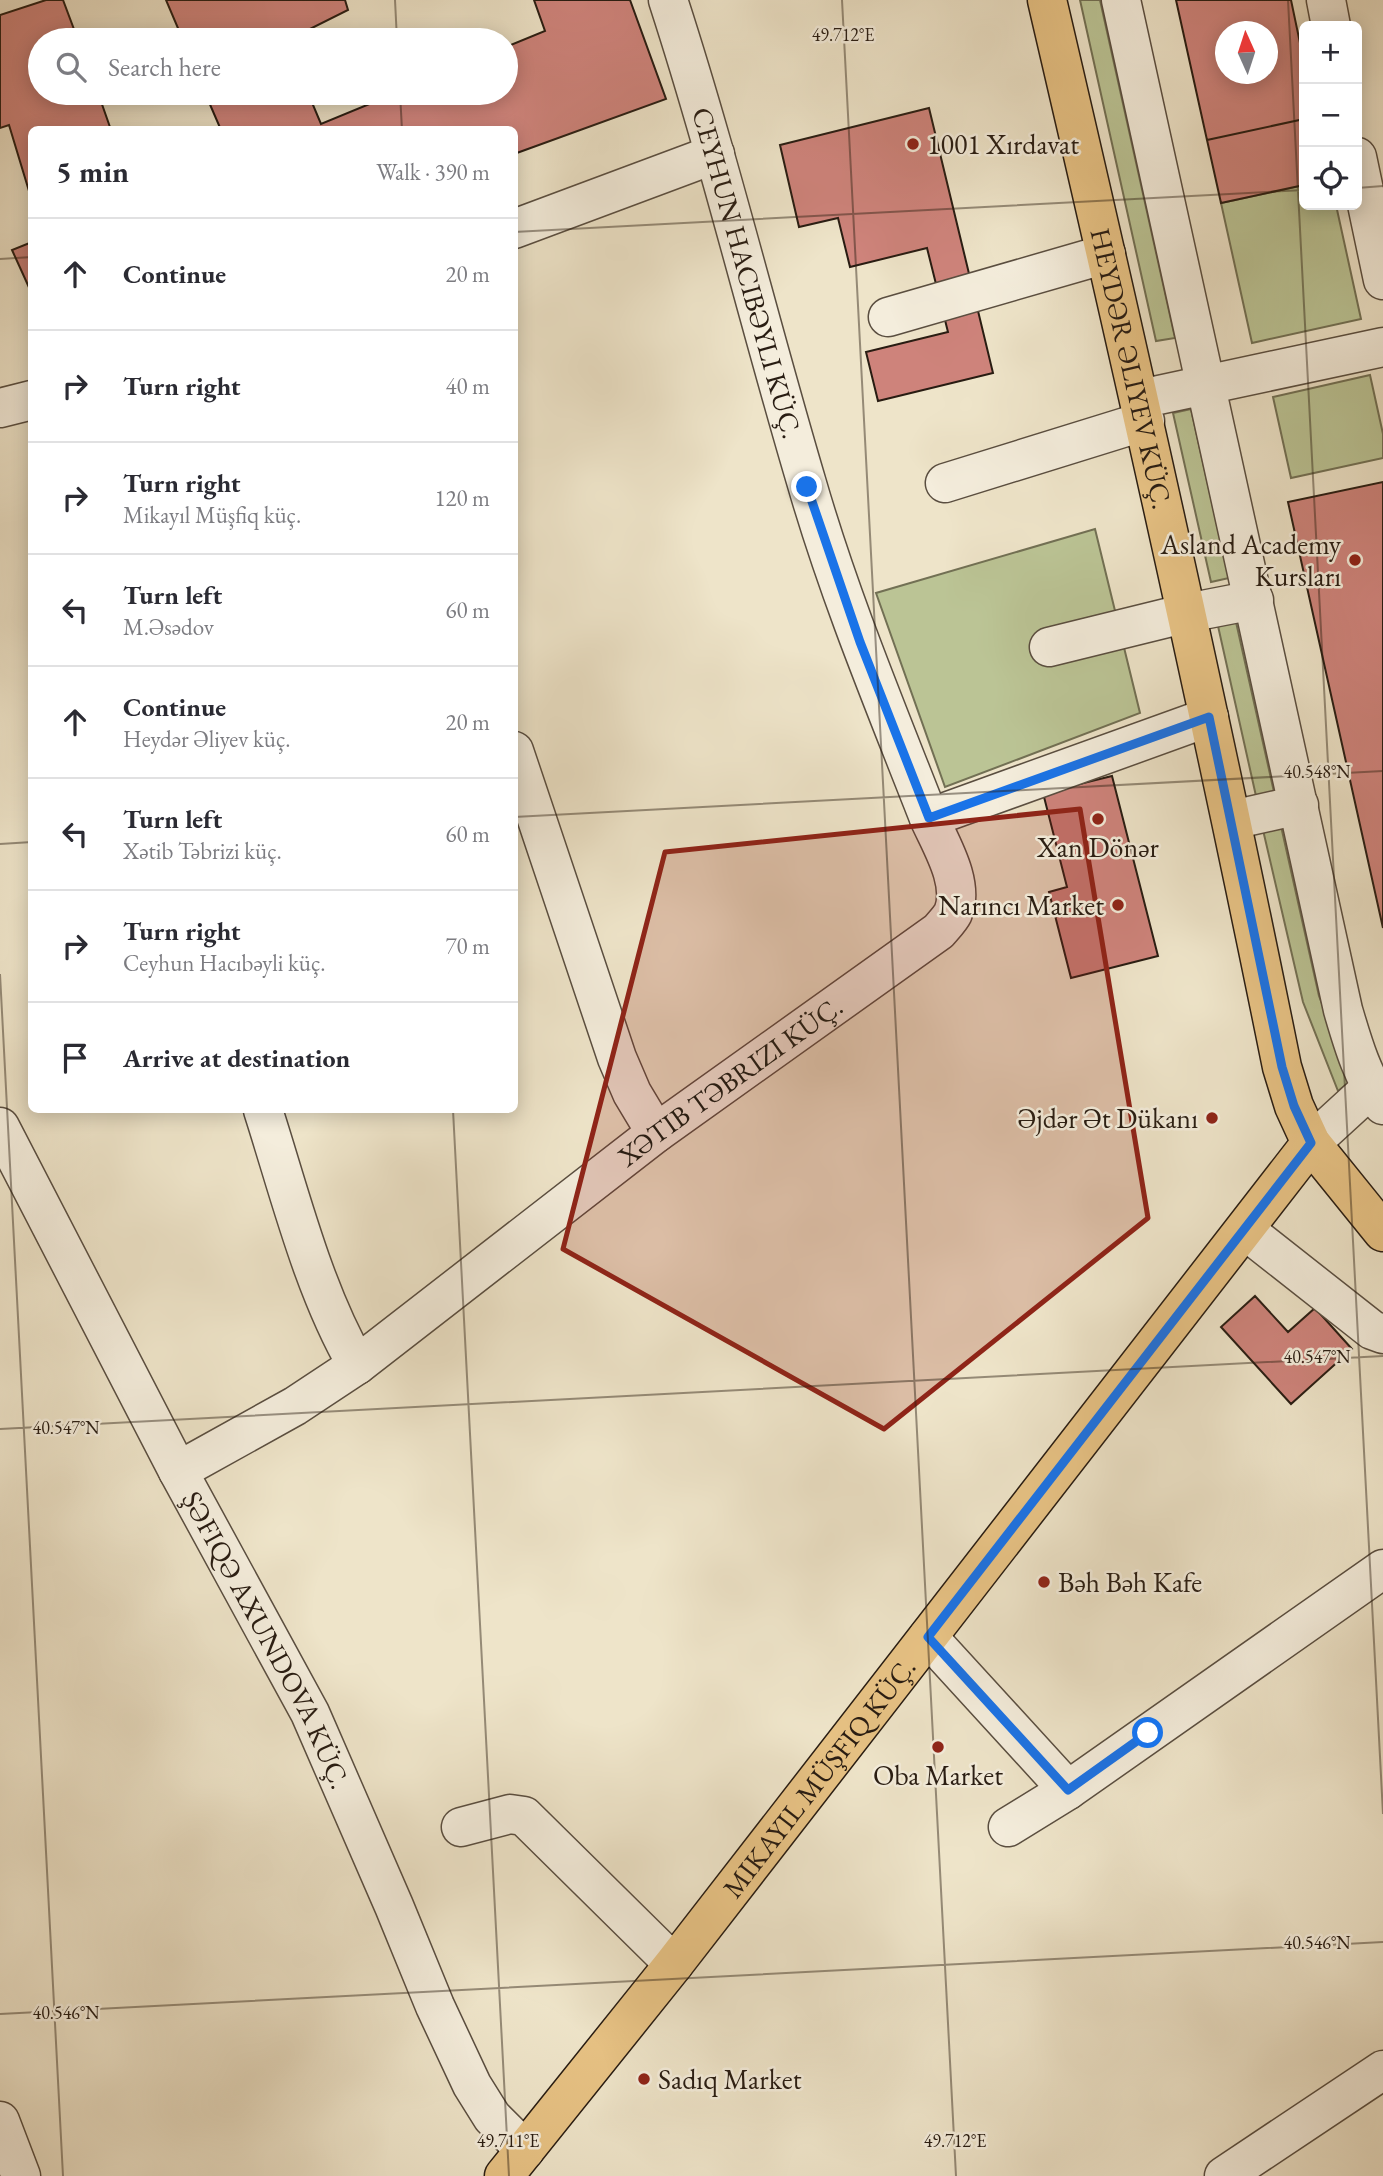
<!DOCTYPE html>
<html lang="en">
<head>
<meta charset="utf-8">
<style>
	:root { --surface:#fff; --page:#f2f2f3; --text:#2b2b33; --muted:#7c7c81; --line:#e1e1e2 }
	body { margin:0; font-family:"EB Garamond",serif; background:var(--page); color:var(--text) }
	.controls { position:absolute; right:21px; top:21px; display:grid; overflow:hidden; border-radius:10px; box-shadow:0 4px 18px #0003 }
	.controls button { width:63px; height:63px; display:grid; place-items:center; padding:0; border:0; border-bottom:2px solid var(--line); background:var(--surface); color:var(--text); font:35px sans-serif }
	.compass { position:absolute; left:1215px; top:21px; width:63px; height:63px; border-radius:50%; background:var(--surface); box-shadow:0 4px 18px #0003; rotate:357deg }
	.stop { position:absolute; width:21px; height:21px; margin:-16px; border:5px solid #1a73e8; border-radius:50%; background:#fff }
	.stop.end { background:#1a73e8; border-color:#fff; box-shadow:0 2px 7px #0008 }
	.list { margin:0; padding:0; list-style:none }
	h2 { display:flex; justify-content:space-between; align-items:center; height:91px; margin:0; padding:0 28px; font-size:30px }
	h2 small { font-size:23px; font-weight:400; color:var(--muted) }
	.list li { display:grid; grid-template-columns:46px 1fr auto; gap:21px; align-items:center; box-sizing:border-box; height:112px; padding:0 28px; border-top:2px solid var(--line) }
	.list b { display:block; font-size:26px; white-space:nowrap }
	.list p { margin:0; font-size:23px; white-space:nowrap; color:var(--muted) }
	.list em { font-size:23px; font-style:normal; color:var(--muted) }
	.icon { flex:none; width:38px; height:38px; fill:none; stroke:currentColor; stroke-width:2; stroke-linecap:round; stroke-linejoin:round }
	.map { position:relative; flex:none; width:1383px; height:2176px; overflow:hidden }
	.search { position:absolute; background:var(--surface); box-shadow:0 4px 18px #0003; left:28px; top:28px; width:490px; height:77px; display:flex; align-items:center; gap:18px; box-sizing:border-box; padding:0 24px; border-radius:38px; color:var(--muted); font-size:26px }
	.panel { position:absolute; background:var(--surface); box-shadow:0 4px 18px #0003; left:28px; top:126px; width:490px; height:987px; border-radius:10px }
	.map>svg:first-child { display:block }
</style>
</head>
<body>
<div class="map">
<svg width="1383" height="2176" viewBox="0 0 1383 2176">
	<rect width="100%" height="100%" fill="#eee4c9"/>
	<filter id="stains"><feTurbulence type="fractalNoise" baseFrequency=".00286" numOctaves="4"/><feColorMatrix values="0 0 0 0 .2 0 0 0 0 .09 0 0 0 0 .02 0 0 0 .5 -.17"/></filter>
	<radialGradient id="worn" r=".72"><stop offset=".6" stop-color="#630" stop-opacity="0"/><stop offset="1" stop-color="#630" stop-opacity=".3"/></radialGradient>
	<path fill="#bbc495" stroke="#727054" stroke-width="2" d="M1080 0H1100L1175 338 1156 341Z
		M1304 185V205H1336L1361 319 1252 343 1221 203Z
		M1370 375 1383 434V458L1291 478 1273 397Z
		M1191 409 1229 578 1211 582 1173 413Z
		M1095 529 1140 713 945 787 876 593Z
		M1236 622 1274 792 1256 796 1218 626Z
		M1281 826 1319 996 1352 1080 1338 1091 1303 1002 1263 830Z"/>
	<path fill="#ce837b" stroke="#281c12" stroke-width="2" fill-rule="evenodd" d="M46 0H63L78 40H40V93H98L111 130H32V201L9 125 0 128V15Z
		M166 0H345L348 10 288 40H183Z
		M534 0H630L666 99 514 154V130H221L205 93H308L321 124 396 93H506V47L545 31Z
		M1176 0H1291L1304 62V119L1207 140ZM1226 32H1268V74H1226Z
		M929 108 993 373 878 401 866 352 948 332 927 248 850 267 838 218 799 227 780 145Z
		M1304 119V185L1221 203 1207 140Z
		M32 242V294L12 250Z
		M1383 482V928L1288 502Z
		M1112 776 1158 956 1071 978 1049 892 1067 887 1043 793Z
		M1255 1296 1288 1332 1315 1308 1352 1349 1291 1404 1221 1327Z"/>
	<g fill="none" stroke-linecap="round" stroke-linejoin="round">
		<g stroke="#5a4e40" stroke-width="41">
			<g id="minor">
				<path id="s1" d="M668 0C720 160 759 323 807 484 840 598 886 708 929 818"/>
				<path d="M1121 0 1343 1010C1353 1044 1362 1076 1383 1105"/>
				<path d="M1326 0 1331 26"/>
				<path d="M1357 157 1383 280"/>
				<path d="M514 229 715 154"/>
				<path d="M888 317 1106 254"/>
				<path d="M1140 399 1383 347"/>
				<path d="M0 408 32 400"/>
				<path d="M945 483 1145 421"/>
				<path d="M1049 647 1187 613 1254 600"/>
				<path d="M514 751 617 1058 632 1093 656 1133"/>
				<path d="M1232 820 1299 805"/>
				<path d="M263 1110C290 1194 313 1289 357 1365"/>
				<path id="s2" d="M0 1127 178 1471 310 1713 394 1906 435 2006 472 2085 492 2117 525 2150"/>
				<path d="M1311 1143 1371 1088"/>
				<path d="M1245 1230 1372 1330 1383 1334"/>
				<path id="s3" d="M178 1471 295 1406 357 1365 656 1133 939 931C943 926 950 919 953 913 965 883 941 845 929 818L1209 717"/>
				<path d="M928 1637 1068 1790 1383 1569"/>
				<path d="M461 1827 510 1814 524 1816 674 1964"/>
				<path d="M1008 1827 1068 1790"/>
				<path d="M0 2121 21 2176"/>
				<path d="M1224 2176 1383 2070"/>
			</g>
		</g>
		<g stroke="#281c12" stroke-width="41">
			<g id="major">
				<path id="s4" d="M1047 0C1130 355 1210 710 1282 1067L1294 1106 1311 1143 1383 1232"/>
				<path id="s5" d="M504 2176 674 1964 1311 1143"/>
			</g>
		</g>
		<use href="#minor" stroke="#f4eddc" stroke-width="38"/>
		<use href="#major" stroke="#e7c284" stroke-width="38"/>
	</g>
	<g fill="none" stroke-linecap="round" stroke-linejoin="round">
		<path stroke="#1a73e8" stroke-width="9" d="M807 487 860 642 929 818 1209 717 1282 1067 1294 1106 1311 1143 928 1637 1068 1790 1148 1733"/>
	</g>
	<path fill="#8f2418" fill-opacity="0.2" stroke="#8f2418" stroke-width="5" stroke-linejoin="round" d="M1080 809 1148 1218 884 1429 563 1249 665 852Z"/>
	<path fill="none" stroke="#281c12" stroke-width="2" stroke-opacity="0.45" d="M395 0 397 40M842 0 956 2176M1288 0 1383 1814M400 93 402 130M1357 188 1383 186M514 232 1304 190M0 259 32 257M514 817 1383 771M0 844 32 842M0 974 63 2176M453 1110 509 2176M0 1429 1383 1356M0 2014 1383 1942"/>
	<g fill="#8f2418" stroke="#f4eddc" stroke-width="2.5">
		<circle cx="913" cy="144" r="7"/>
		<circle cx="1355" cy="560" r="7"/>
		<circle cx="1098" cy="819" r="7"/>
		<circle cx="1118" cy="905" r="7"/>
		<circle cx="1212" cy="1118" r="7"/>
		<circle cx="1044" cy="1582" r="7"/>
		<circle cx="938" cy="1747" r="7"/>
		<circle cx="644" cy="2079" r="7"/>
	</g>
	<g text-anchor="middle" stroke-width="5" stroke-linejoin="round" paint-order="stroke">
		<g font-size="28" fill="#281c12" stroke="#f4eddc" text-anchor="start">
			<text x="927" y="154">1001 Xırdavat</text>
			<text x="1341" y="554" text-anchor="end">Asland Academy<tspan x="1341" dy="32">Kursları</tspan></text>
			<text x="1098" y="857" text-anchor="middle">Xan Dönər</text>
			<text x="1104" y="915" text-anchor="end">Narıncı Market</text>
			<text x="1198" y="1128" text-anchor="end">Əjdər Ət Dükanı</text>
			<text x="1058" y="1592">Bəh Bəh Kafe</text>
			<text x="938" y="1785" text-anchor="middle">Oba Market</text>
			<text x="658" y="2089">Sadıq Market</text>
		</g>
		<g font-size="28" fill="#281c12" stroke="#f4eddc">
			<text dy="10" stroke="none"><textPath href="#s1" startOffset="284">CEYHUN HACIBƏYLI KÜÇ.</textPath></text>
			<text dy="10" stroke="none"><textPath href="#s4" startOffset="378">HEYDƏR ƏLIYEV KÜÇ.</textPath></text>
			<text dy="10" stroke="none"><textPath href="#s3" startOffset="677">XƏTIB TƏBRIZI KÜÇ.</textPath></text>
			<text dy="10" stroke="none"><textPath href="#s2" startOffset="578">ŞƏFIQƏ AXUNDOVA KÜÇ.</textPath></text>
			<text dy="10" stroke="none"><textPath href="#s5" startOffset="508">MIKAYIL MÜŞFIQ KÜÇ.</textPath></text>
		</g>
	</g>
	<g font-size="18" text-anchor="middle" fill="#281c12" stroke="#f4eddc" stroke-width="5" stroke-linejoin="round" paint-order="stroke">
		<text x="843" y="41">49.712°E</text>
		<text x="1317" y="778">40.548°N</text>
		<text x="1317" y="1363">40.547°N</text>
		<text x="66" y="1434">40.547°N</text>
		<text x="1317" y="1949">40.546°N</text>
		<text x="66" y="2019">40.546°N</text>
		<text x="508" y="2147">49.711°E</text>
		<text x="955" y="2147">49.712°E</text>
	</g>
	<rect width="100%" height="100%" filter="url(#stains)"/>
	<rect width="100%" height="100%" fill="url(#worn)"/>
</svg>
<div class="controls">
<button>+</button>
<button>−</button>
<button><svg class="icon" aria-label="locate" viewBox="0 0 24 24"><circle cx="12" cy="12" r="6"/><path d="M12 2v4M12 18v4M2 12h4M18 12h4"/></svg></button>
</div>
<svg class="compass" viewBox="-18 -18 36 36"><path d="M0-13l5 13h-10z" fill="#e53935"/><path d="M0 13l5-13h-10z" fill="#7c7c81"/></svg>
<div class="stop" style="left:1148px;top:1733px"></div>
<div class="stop end" style="left:807px;top:487px"></div>
<div class="search"><svg class="icon" aria-label="search" viewBox="0 0 24 24"><circle cx="10" cy="10" r="6"/><path d="M15 15l6 6"/></svg>Search here</div>
<section class="panel">
<h2>5 min<small>Walk · 390 m</small></h2>
<ul class="list">
<li><svg class="icon" aria-label="ahead" viewBox="0 0 24 24"><path d="M12 20V5M6 11l6-6 6 6"/></svg><div><b>Continue</b></div><em>20 m</em></li>
<li><svg class="icon" aria-label="right" viewBox="0 0 24 24"><path d="M7 20v-9h11M14 6l5 5-5 5"/></svg><div><b>Turn right</b></div><em>40 m</em></li>
<li><svg class="icon" aria-label="right" viewBox="0 0 24 24"><path d="M7 20v-9h11M14 6l5 5-5 5"/></svg><div><b>Turn right</b><p>Mikayıl Müşfiq küç.</p></div><em>120 m</em></li>
<li><svg class="icon" aria-label="left" viewBox="0 0 24 24"><path d="M17 20v-9H6M10 6l-5 5 5 5"/></svg><div><b>Turn left</b><p>M.Əsədov</p></div><em>60 m</em></li>
<li><svg class="icon" aria-label="ahead" viewBox="0 0 24 24"><path d="M12 20V5M6 11l6-6 6 6"/></svg><div><b>Continue</b><p>Heydər Əliyev küç.</p></div><em>20 m</em></li>
<li><svg class="icon" aria-label="left" viewBox="0 0 24 24"><path d="M17 20v-9H6M10 6l-5 5 5 5"/></svg><div><b>Turn left</b><p>Xətib Təbrizi küç.</p></div><em>60 m</em></li>
<li><svg class="icon" aria-label="right" viewBox="0 0 24 24"><path d="M7 20v-9h11M14 6l5 5-5 5"/></svg><div><b>Turn right</b><p>Ceyhun Hacıbəyli küç.</p></div><em>70 m</em></li>
<li><svg class="icon" aria-label="arrive" viewBox="0 0 24 24"><path d="M6 21V4h12l-3 4 3 4H6"/></svg><div><b>Arrive at destination</b></div></li>
</ul>
</section>
</div>
</body>
</html>
